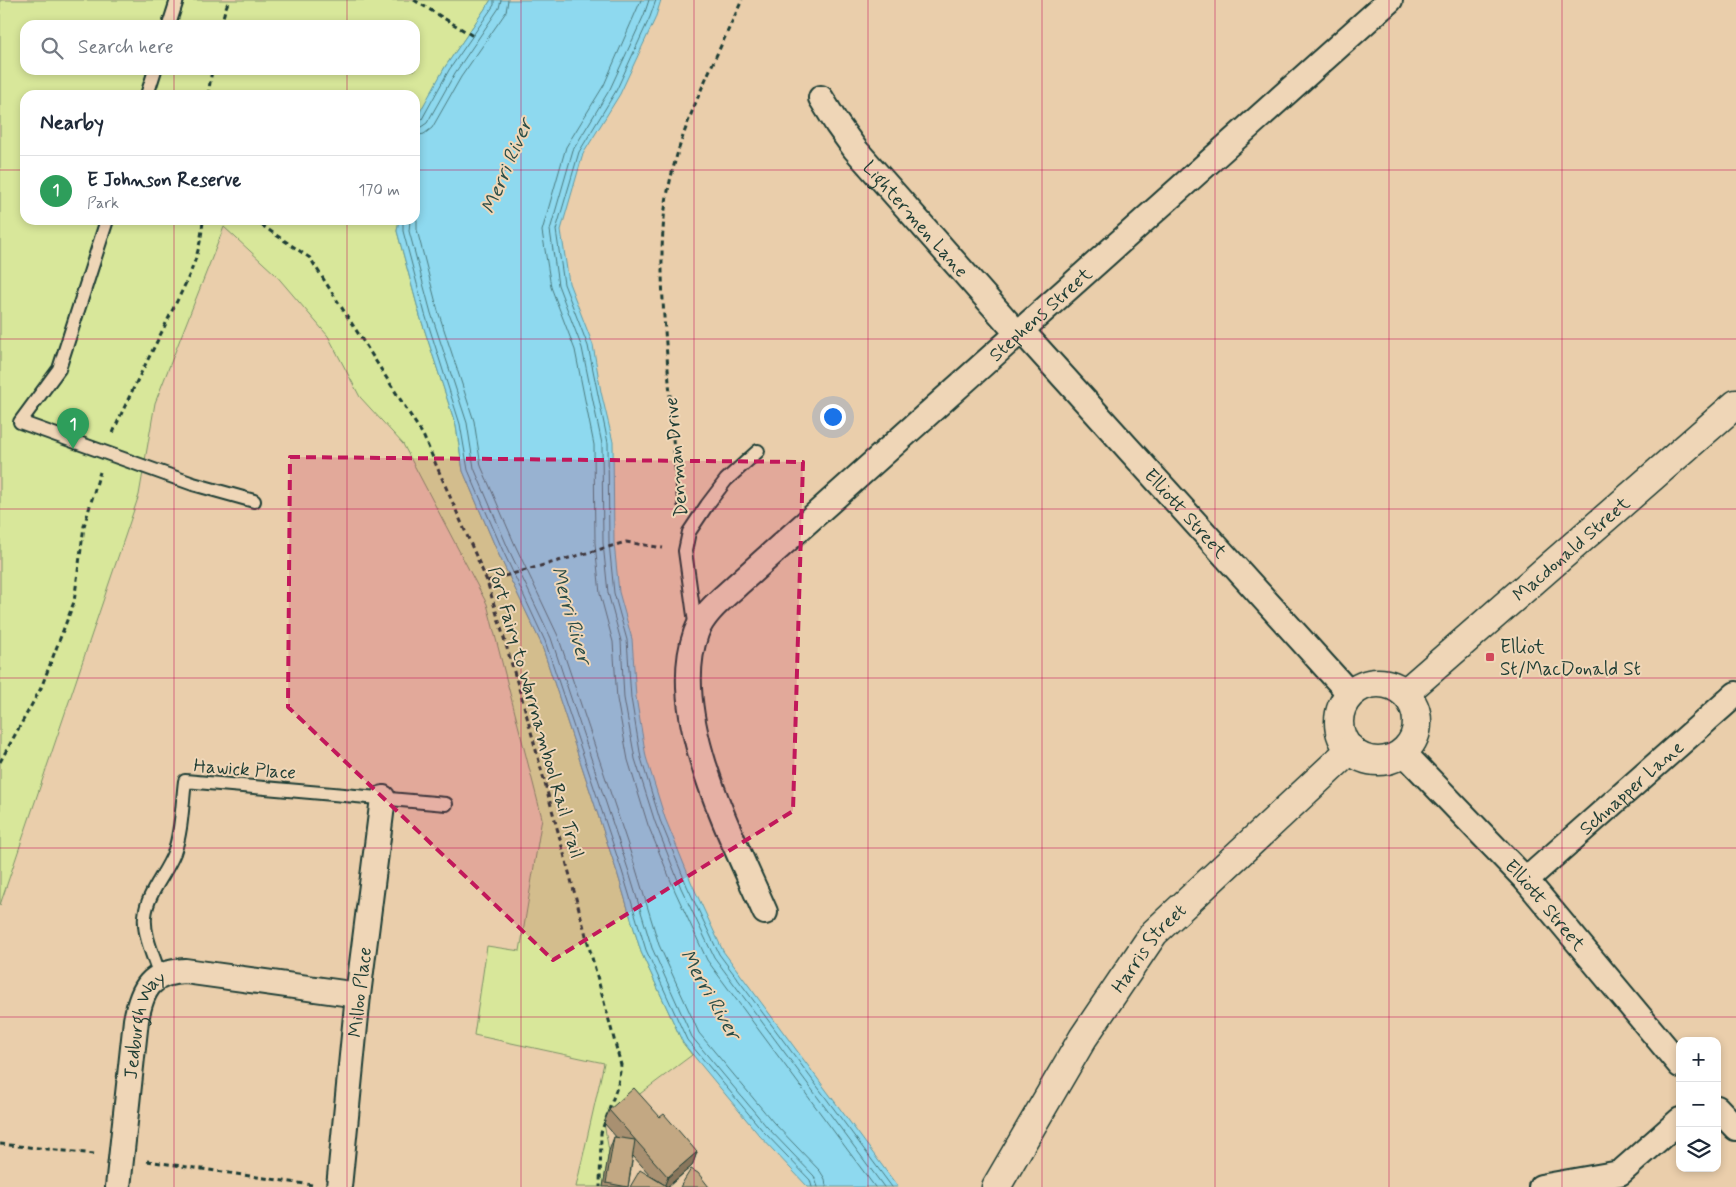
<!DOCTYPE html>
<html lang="en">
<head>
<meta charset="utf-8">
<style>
	:root { --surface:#fff; --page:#f2f2f3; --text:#1f2937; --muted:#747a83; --line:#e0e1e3; --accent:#7c3aed }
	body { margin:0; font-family:Mynerve,sans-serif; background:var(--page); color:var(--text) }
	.controls { position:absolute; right:15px; bottom:15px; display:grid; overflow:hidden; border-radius:10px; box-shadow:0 2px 8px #0003 }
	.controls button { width:45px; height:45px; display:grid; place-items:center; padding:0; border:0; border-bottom:1px solid var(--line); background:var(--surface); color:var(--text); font:25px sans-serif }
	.you { position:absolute; left:832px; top:416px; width:18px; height:18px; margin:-12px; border:4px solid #fff; border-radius:50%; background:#1a73e8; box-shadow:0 0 0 8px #1a73e833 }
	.badge { display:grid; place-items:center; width:32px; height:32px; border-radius:50%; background:var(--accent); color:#fff; font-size:16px; font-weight:700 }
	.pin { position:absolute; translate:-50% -41px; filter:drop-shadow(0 1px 2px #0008) }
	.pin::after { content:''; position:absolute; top:26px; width:18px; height:15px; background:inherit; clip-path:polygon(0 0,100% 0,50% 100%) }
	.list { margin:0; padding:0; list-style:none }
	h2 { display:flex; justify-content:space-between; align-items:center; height:65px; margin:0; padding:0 20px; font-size:21px }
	h2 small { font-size:16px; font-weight:400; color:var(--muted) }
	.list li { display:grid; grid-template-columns:32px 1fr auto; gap:15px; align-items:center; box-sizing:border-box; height:70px; padding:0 20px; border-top:1px solid var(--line) }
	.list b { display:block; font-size:19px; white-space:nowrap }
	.list p { margin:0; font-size:16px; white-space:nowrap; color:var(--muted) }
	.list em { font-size:16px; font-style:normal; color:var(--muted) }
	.icon { flex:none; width:28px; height:28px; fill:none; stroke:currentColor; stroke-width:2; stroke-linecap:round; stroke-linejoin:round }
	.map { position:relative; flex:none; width:1736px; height:1187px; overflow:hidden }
	.search { position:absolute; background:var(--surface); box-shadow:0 2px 8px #0003; left:20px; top:20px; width:400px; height:55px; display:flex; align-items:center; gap:12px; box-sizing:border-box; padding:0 18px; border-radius:15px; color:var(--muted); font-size:19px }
	.panel { position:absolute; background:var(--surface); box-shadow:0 2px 8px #0003; left:20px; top:90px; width:400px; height:135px; border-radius:15px }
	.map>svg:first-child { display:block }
</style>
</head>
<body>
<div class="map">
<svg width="1736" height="1187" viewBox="0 0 1736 1187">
	<rect width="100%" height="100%" fill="#eaceab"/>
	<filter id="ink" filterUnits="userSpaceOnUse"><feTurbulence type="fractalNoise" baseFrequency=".02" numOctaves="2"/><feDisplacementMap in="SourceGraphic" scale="10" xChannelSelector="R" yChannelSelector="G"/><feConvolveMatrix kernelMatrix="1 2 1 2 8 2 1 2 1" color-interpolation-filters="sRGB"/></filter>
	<g filter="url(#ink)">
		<path fill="#d8e79a" stroke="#7c9267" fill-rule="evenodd" d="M0 0H491L445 67 415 123V95H25V220H399L397 231 420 316 456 426 463 471 498 553 541 643 617 872 641 952 683 1043 692 1055 629 1102 604 1123 609 1151 603 1187H576L604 1063 474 1035 487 946 520 951 542 818 487 604 403 444 360 397 328 336 275 274 224 227 155 403 139 495 0 905ZM25 25H415V70H25Z"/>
		<path fill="#8ed9ef" stroke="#629ba4" d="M491 0H661L655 19 620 94 583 154 561 230 569 283 593 345 601 392 613 442 614 543 619 592 632 639 636 697 646 757 665 818 692 884 723 951 898 1187H808L759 1135 683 1043 641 952 617 872 541 643 498 553 463 471 456 426 420 316 397 231 399 220H415V123L417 117 445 67Z"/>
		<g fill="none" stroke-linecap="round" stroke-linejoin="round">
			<path stroke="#4b7b7f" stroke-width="1" d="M641 0 604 85 566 147 542 231 551 287 575 350 594 445 595 543 600 594 613 642 617 699 628 760 648 825 675 891 707 960 875 1187
				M649 0 644 15 610 89 573 150 550 230 558 285 582 348 602 444 603 543 608 593 621 641 624 698 635 759 655 822 681 888 714 957 884 1187
				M656 0 650 17 616 91 579 152 556 230 564 284 588 346 608 443 609 543 614 593 627 640 631 698 641 758 660 820 687 886 719 954 892 1187
				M415 122 422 119 449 70 494 5V0
				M415 128 421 127 427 123 455 73 499 8 501 0
				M415 136 424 134 432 128 461 77 506 12 508 0
				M415 212 417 221V230L438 311 474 421 481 466 515 545 558 636 635 866 659 945 699 1033 773 1122 820 1171 825 1179 826 1187
				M403 220V231L425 314 460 424 468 470 503 551 545 641 622 871 646 950 687 1040 763 1131 810 1180 812 1187
				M410 220 409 231 431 313 467 423 474 468 508 548 551 638 628 869 652 948 692 1037 767 1127 814 1176 818 1187"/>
			<g stroke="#1f3d34" stroke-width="16">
				<path id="lane" d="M169 25 177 0
					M147 95 155 70
					M107 220 59 369 20 422 193 484 254 501
					M696 630 685 551 689 532 707 505 726 480 758 451
					M160 976C154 957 143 935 145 916 147 893 166 874 174 853 182 830 182 805 185 781L446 804"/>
			</g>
			<g stroke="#1f3d34" stroke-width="28">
				<g id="street">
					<path id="s1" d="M821 98 837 124 855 149 1018 334"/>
					<path id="s2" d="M1022 331 1350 694"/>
					<path id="s3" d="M1403 752 1526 880 1680 1065"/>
					<path id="s4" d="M1526 880 1736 694"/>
					<path id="s5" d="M765 912C732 836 667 716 696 633 703 613 723 598 738 584L1390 0"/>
					<path d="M1717 1108 1736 1128"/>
					<path id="s6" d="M118 1187 136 1020C142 988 151 972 185 971L358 995"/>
					<path id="s7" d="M339 1187 358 995 383 798"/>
					<path d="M1541 1187 1620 1173 1680 1120"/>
				</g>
			</g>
			<g stroke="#1f3d34" stroke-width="31">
				<g id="secondary">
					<circle cx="1378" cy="722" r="39"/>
					<path id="s8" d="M1405 693 1736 404"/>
					<path id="s9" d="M996 1187 1083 1038 1154 933 1351 749"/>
				</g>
			</g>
			<path stroke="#1f3d34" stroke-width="3" stroke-dasharray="5 4" stroke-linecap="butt" d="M414 0 473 36
				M221 25 225 10 229 0
				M208 95 212 70
				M254 220 310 258 423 435 487 581 523 702 621 1065 618 1084 601 1133 600 1187
				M113 433C130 392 152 353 171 313 188 279 200 258 203 220
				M678 507C674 456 671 406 667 356 663 307 659 258 665 209 675 135 712 67 742 0
				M487 581 626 542 663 548
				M0 762 41 688 74 602 84 526 100 472
				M0 1144 94 1154
				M147 1161 312 1185"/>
			<use href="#lane" stroke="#efd6b7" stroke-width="12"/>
			<use href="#street" stroke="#efd6b7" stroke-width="24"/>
			<use href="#secondary" stroke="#efd6b7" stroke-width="28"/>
		</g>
		<path fill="#a89071" stroke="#1f3d34" d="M609 1110 660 1117 697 1152 692 1166 668 1187 651 1176 633 1156 628 1187H603L609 1151 614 1137 617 1138 604 1123Z"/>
		<path fill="#88765c" stroke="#1f3d34" d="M697 1152 692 1166 667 1187H664L668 1177Z"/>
		<path fill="#c3a883" stroke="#1f3d34" d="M634 1088 660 1117 664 1114 697 1152 668 1177 609 1110Z
			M614 1137 635 1140 628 1187 606 1183Z
			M691 1169 698 1173 709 1187H680Z
			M640 1170 668 1187H630Z"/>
	</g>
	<path fill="#c2185b" fill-opacity="0.2" stroke="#c2185b" stroke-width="4" stroke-dasharray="10 6" stroke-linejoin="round" d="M290 457 803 462 793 811 553 960 288 707Z"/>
	<path fill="none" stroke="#c2185b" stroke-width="1" stroke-opacity="0.55" d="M174 0V25M347 0V25M521 0V1187M694 0V1187M868 0V1187M1042 0V1187M1215 0V1187M1389 0V1187M1562 0V1187M174 70V95M347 70V95M0 170H25M415 170H1736M174 220V1187M347 220V1187M0 339H1736M0 509H1736M0 678H1736M0 848H1736M0 1017H1736"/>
	<rect fill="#d1495b" stroke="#efd6b7" stroke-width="2" x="1485" y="652" width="10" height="10" rx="2.5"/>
	<g text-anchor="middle" stroke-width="4" stroke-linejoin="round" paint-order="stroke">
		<g font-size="19" fill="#1f3d34" stroke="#efd6b7">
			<text dy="7" stroke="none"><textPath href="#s1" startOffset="154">Lightermen Lane</textPath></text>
			<text dy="7" stroke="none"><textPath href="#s5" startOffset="764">Stephens Street</textPath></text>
			<text transform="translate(675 457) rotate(-95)" y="7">Denman Drive</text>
			<text dy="7" stroke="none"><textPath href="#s2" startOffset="245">Elliott Street</textPath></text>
			<text dy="7" stroke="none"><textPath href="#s8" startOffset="220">Macdonald Street</textPath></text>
			<text transform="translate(537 712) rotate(74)" y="7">Port Fairy to Warrnambool Rail Trail</text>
			<text transform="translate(245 768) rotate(4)" y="7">Hawick Place</text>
			<text dy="7" stroke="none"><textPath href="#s4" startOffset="140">Schnapper Lane</textPath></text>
			<text dy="7" stroke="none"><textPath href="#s3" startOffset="209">Elliott Street</textPath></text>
			<text dy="7" stroke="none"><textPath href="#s9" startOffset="284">Harris Street</textPath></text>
			<text dy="7" stroke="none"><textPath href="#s7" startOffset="196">Milloo Place</textPath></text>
			<text dy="7" stroke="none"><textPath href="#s6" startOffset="166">Jedburgh Way</textPath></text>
		</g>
		<g font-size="19" fill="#1f3d34" stroke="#efd6b7" text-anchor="start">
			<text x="1500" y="653">Elliot<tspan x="1500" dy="22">St/MacDonald St</tspan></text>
		</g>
		<g font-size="20" font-style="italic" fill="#2a4d47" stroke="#efd6b7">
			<text transform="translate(506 166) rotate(-67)" y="7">Merri River</text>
			<text transform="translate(572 615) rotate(74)" y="7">Merri River</text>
			<text transform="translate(711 994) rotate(60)" y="7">Merri River</text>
		</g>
	</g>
</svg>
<div class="controls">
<button>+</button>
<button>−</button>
<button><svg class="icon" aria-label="layers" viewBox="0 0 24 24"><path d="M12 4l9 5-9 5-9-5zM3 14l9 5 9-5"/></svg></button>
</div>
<div class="you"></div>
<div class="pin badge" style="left:73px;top:449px;background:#2e9e5b">1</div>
<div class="search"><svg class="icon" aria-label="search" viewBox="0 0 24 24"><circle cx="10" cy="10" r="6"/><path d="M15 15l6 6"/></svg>Search here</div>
<section class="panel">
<h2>Nearby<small></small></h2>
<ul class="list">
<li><span class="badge" style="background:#2e9e5b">1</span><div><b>E Johnson Reserve</b><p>Park</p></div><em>170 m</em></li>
</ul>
</section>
</div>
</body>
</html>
